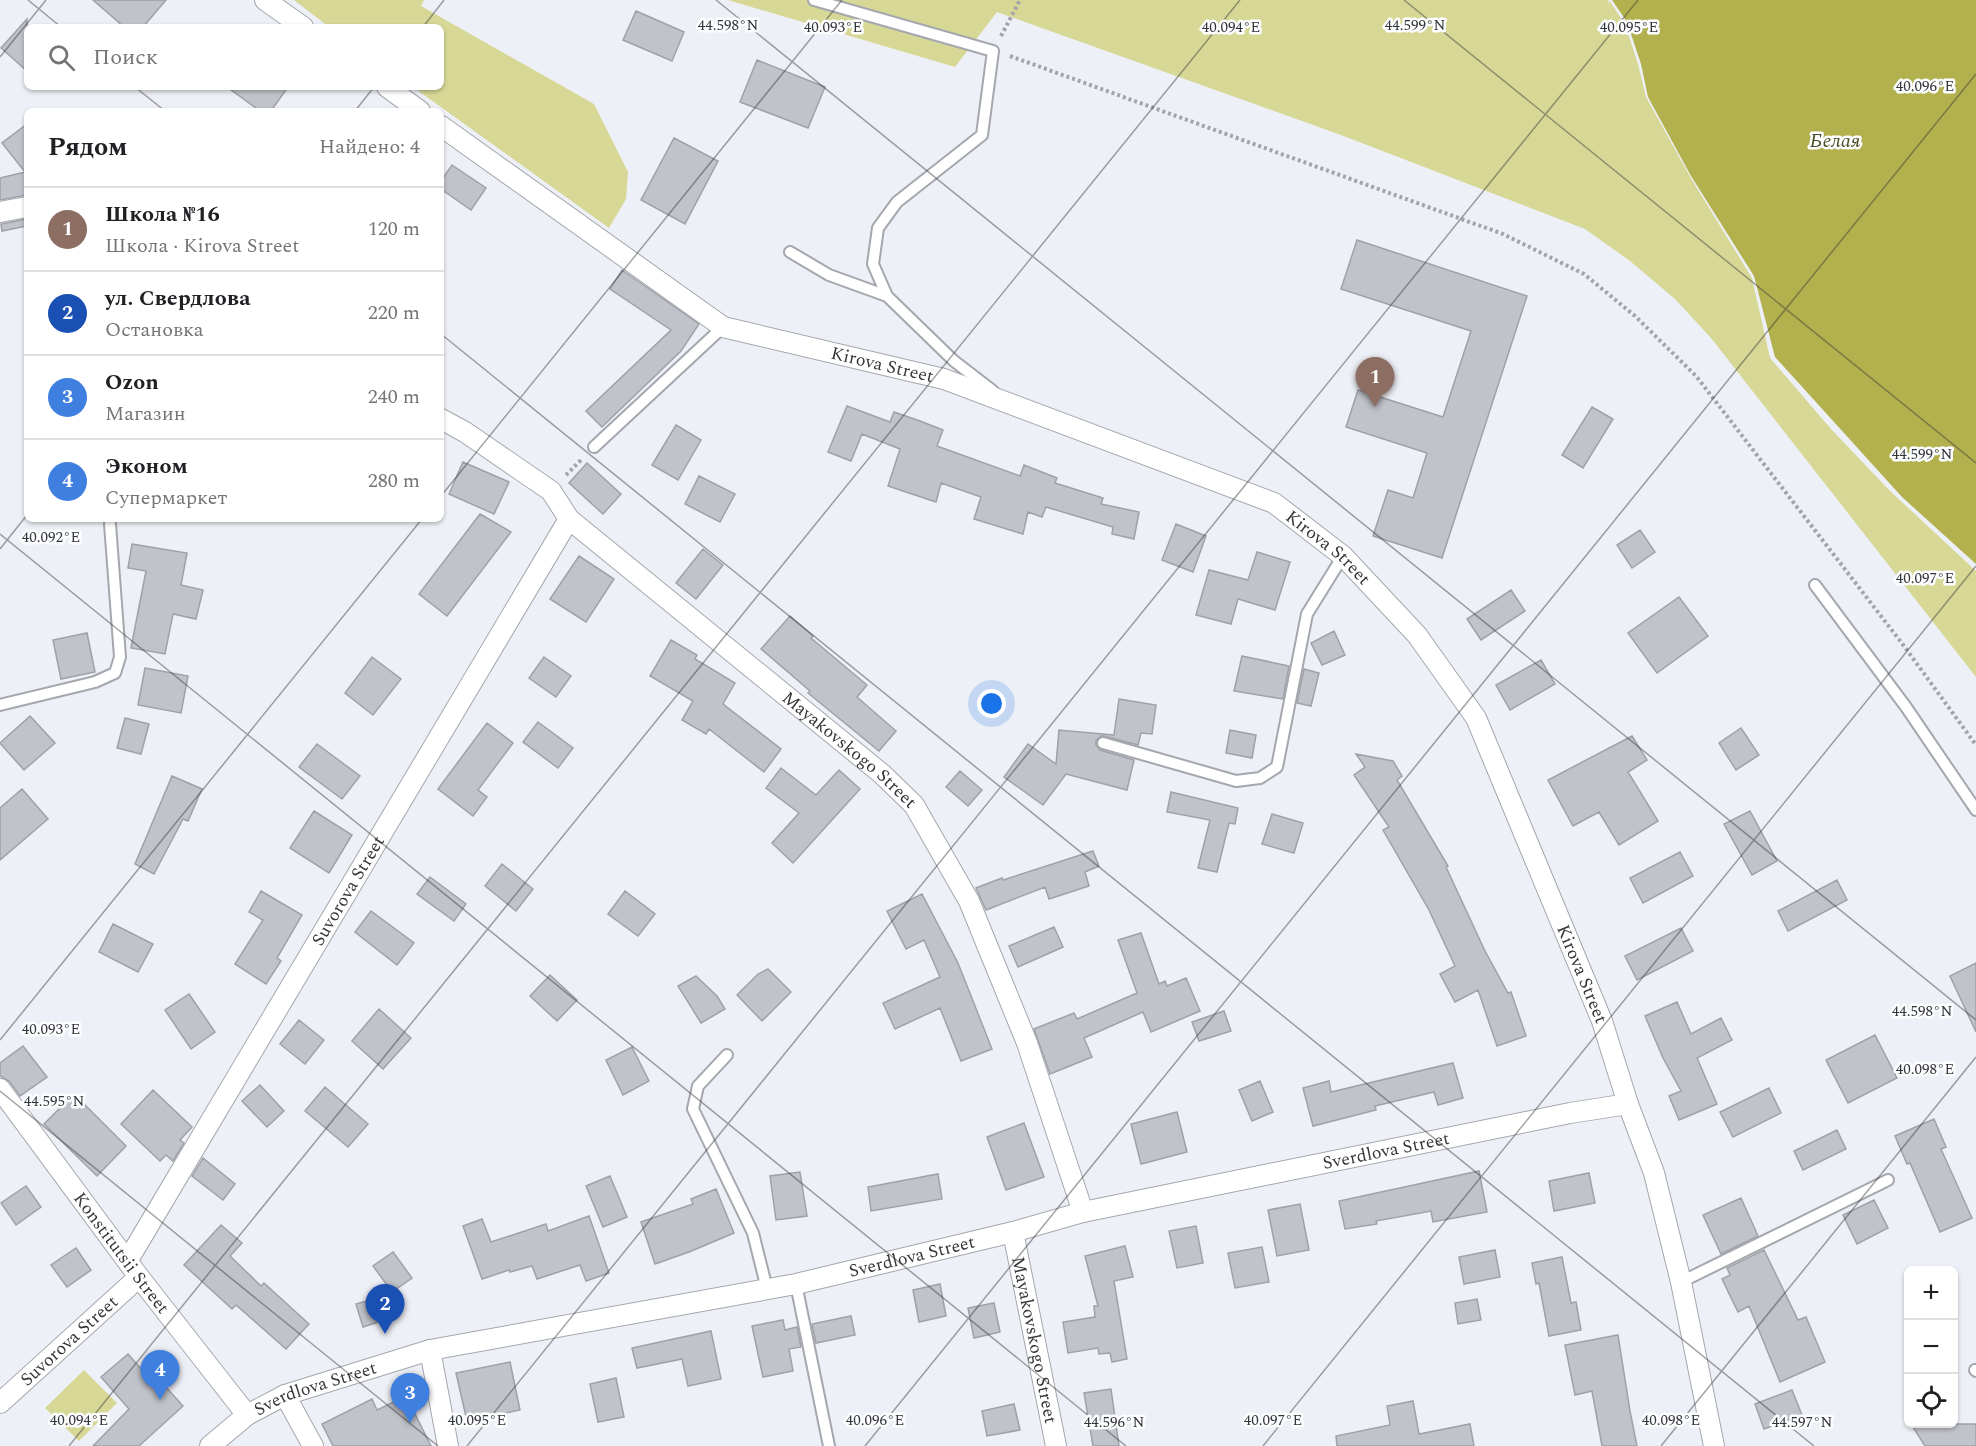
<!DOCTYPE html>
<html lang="ru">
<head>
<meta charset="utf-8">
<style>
	:root { --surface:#fff; --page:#f6f6f6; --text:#202124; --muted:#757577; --line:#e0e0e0; --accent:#807e26 }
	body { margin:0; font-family:Spectral,serif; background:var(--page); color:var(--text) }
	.controls { position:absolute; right:18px; bottom:18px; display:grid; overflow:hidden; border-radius:9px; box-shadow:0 2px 4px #0004 }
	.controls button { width:54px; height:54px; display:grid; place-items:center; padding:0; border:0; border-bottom:2px solid var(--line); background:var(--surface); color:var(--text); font:30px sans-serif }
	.you { position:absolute; left:992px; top:704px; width:21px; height:21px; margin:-15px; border:4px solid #fff; border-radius:50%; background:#1a73e8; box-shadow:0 0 0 9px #1a73e833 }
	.badge { display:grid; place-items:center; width:39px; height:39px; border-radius:50%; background:var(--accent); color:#fff; font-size:20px; font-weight:700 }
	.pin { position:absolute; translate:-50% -50px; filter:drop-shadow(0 2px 3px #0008) }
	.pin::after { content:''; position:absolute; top:32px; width:21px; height:18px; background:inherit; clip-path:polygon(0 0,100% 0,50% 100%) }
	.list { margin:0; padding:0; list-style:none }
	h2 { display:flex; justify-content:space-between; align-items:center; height:78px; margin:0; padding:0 24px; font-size:26px }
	h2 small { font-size:20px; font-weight:400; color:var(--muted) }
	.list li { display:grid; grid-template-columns:39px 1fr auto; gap:18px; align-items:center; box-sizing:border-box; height:84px; padding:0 24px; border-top:2px solid var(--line) }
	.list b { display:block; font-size:22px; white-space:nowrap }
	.list p { margin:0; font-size:20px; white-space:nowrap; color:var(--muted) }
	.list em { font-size:20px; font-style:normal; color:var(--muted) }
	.icon { flex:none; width:33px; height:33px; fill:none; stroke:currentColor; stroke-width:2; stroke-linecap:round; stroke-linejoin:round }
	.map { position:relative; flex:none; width:1976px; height:1446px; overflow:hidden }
	.search { position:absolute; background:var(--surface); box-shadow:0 2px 4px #0004; left:24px; top:24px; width:420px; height:66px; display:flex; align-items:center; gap:15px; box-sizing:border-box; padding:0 21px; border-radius:9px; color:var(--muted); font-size:22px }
	.panel { position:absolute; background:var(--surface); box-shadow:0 2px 4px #0004; left:24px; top:108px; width:420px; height:414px; border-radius:9px }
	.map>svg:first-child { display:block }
</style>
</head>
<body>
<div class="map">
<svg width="1976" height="1446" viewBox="0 0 1976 1446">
	<rect width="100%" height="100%" fill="#eef0f7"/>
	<path fill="#d7d796" d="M294 0H424L421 6 594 104 628 172 626 199 609 228 413 87H441V27H329Z
		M728 0H1608L1609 5V0L1625 24 1638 64 1646 97 1692 180 1752 278 1770 358 1831 429 1889 490 1976 571V677L1711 338 1675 299 1630 261 1585 229 1341 135 997 12 955 67Z
		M84 1370 117 1403 79 1441 45 1408Z"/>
	<path fill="#b3b14d" d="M1612 0H1976V564L1902 497 1775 357 1754 276 1691 176 1648 97 1641 64 1627 22Z"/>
	<path fill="#c1c3ca" stroke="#9fa1a8" stroke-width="1.5" d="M93 0H166L143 27H124Z
		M636 11 684 32 672 61 623 40Z
		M27 19V71L1 48Z
		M757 60 825 87 808 128 740 102Z
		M227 87H288L271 111H260Z
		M27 124V195L0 200V178L25 172 2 143Z
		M674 138 718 161 685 224 641 200Z
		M452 165 486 188 471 210 441 189V181Z
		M27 219V226L2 231 1 224Z
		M1357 240 1527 296 1442 558 1373 536 1388 490 1413 498 1427 453 1346 427 1358 390 1443 417 1471 331 1341 289Z
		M622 270 699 324 681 351 602 427 586 411 671 330 610 289Z
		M847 406 890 422 894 412 920 421 943 430 937 446 1020 476 1024 465 1057 478 1055 483 1103 498 1101 504 1139 512 1134 539 1112 534 1113 527 1046 507 1042 517 1028 512 1023 534 974 519 981 497 941 483 936 502 888 486 900 449 862 434 851 461 828 452Z
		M1592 407 1613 419 1583 468 1562 455Z
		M676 425 701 440 678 480 652 465Z
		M463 462 509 482 494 514 449 494Z
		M587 463 621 494 603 514 569 483Z
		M699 476 735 494 720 522 685 504Z
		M480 514 511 532 447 616 419 594Z
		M1176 524 1206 536 1193 572 1162 560Z
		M1640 530 1655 552 1632 568 1617 545Z
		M132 544 187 553 181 585 203 590 196 619 173 614 165 654 131 648 146 571 128 568Z
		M703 549 723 565 696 599 676 583Z
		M1257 552 1290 562 1275 610 1238 599 1231 624 1196 615 1209 570 1248 580Z
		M579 556 614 579 586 622 550 599Z
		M1511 590 1525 611 1481 640 1467 619Z
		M1679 597 1708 636 1657 673 1628 633Z
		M790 616 813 636 811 638 867 685 857 697 896 731 879 751 808 693 810 691 761 649Z
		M1334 631 1345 655 1322 665 1311 643Z
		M87 633 95 672 61 679 53 640Z
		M671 640 697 655 695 659 735 683 723 704 781 749 764 772 709 729 706 734 682 720 693 701 650 676Z
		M1242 656 1289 666 1283 699 1234 691Z
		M372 657 401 679 373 715 345 693Z
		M544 657 571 676 556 697 529 678Z
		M1541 660 1555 684 1510 710 1496 685Z
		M145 668 188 676 181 713 138 705Z
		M1304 669 1319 673 1311 706 1297 703Z
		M1119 699 1156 705 1152 734 1141 733 1138 745 1104 736H1101L1096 740V745L1100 750 1134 760 1127 790 1066 774 1043 805 1004 777 1028 744 1056 764 1059 730 1114 735Z
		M30 716 55 743 24 770 0 743Z
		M125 718 149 724 141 754 117 748Z
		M538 722 573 748 558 768 523 742Z
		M487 723 513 743 478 790 487 797 473 816 438 789Z
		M1741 728 1759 755 1736 770 1719 743Z
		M1230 730 1256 735 1252 758 1226 753Z
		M1632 736 1647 760 1628 772 1658 821 1619 845 1599 812 1573 826 1548 780Z
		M317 744 360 776 342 799 299 767Z
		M1356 754 1393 761 1402 776 1397 780 1448 866 1446 867 1485 951 1508 993 1511 992 1526 1036 1497 1046 1478 990 1455 1002 1440 974 1455 966 1429 910 1383 830 1389 827 1354 775 1365 767Z
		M781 768 816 795 839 770 860 789 793 863 772 843 799 813 766 788Z
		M960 771 982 790 968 806 946 787Z
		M172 776 202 789 188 821 183 819 154 874 135 864Z
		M22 789 48 819 0 860V808Z
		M1171 792 1238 808 1235 824 1229 823 1217 872 1198 868 1210 820 1167 812Z
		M314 811 352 835 329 873 290 848Z
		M1750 811 1777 861 1752 875 1724 824Z
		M1272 814 1303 823 1294 853 1262 844Z
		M1093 851 1099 866 1085 872 1089 886 1049 899 1045 887 986 910 976 888 1002 878 1003 880Z
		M1680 852 1693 876 1643 903 1630 878Z
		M502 864 533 889 516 911 485 886Z
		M430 877 466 904 454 921 417 894Z
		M1837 880 1847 900 1788 931 1778 911Z
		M261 891 302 915 277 958 281 961 266 984 235 964 263 920 249 912Z
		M625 891 655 914 638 936 608 914Z
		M922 894 958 963 992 1049 961 1061 940 1008 895 1029 883 1003 940 977 924 940 906 949 887 911Z
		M371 911 414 943 397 965 355 932Z
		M113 924 153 944 138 972 99 952Z
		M1054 927 1063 947 1018 967 1009 946Z
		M1681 928 1693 951 1637 980 1625 956Z
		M1141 933 1159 984 1165 981 1167 986 1186 978 1200 1011 1151 1032 1143 1012 1084 1038 1092 1057 1050 1074 1034 1029 1074 1013 1077 1019 1137 993 1118 940Z
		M1976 963V1032L1950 976Z
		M768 969 791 992 762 1021 737 995 758 974Z
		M550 975 577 1000 557 1021 530 996Z
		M696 976 717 996 725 1009 701 1023 678 986Z
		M189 994 215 1032 191 1049 165 1010Z
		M1677 1002 1691 1034 1721 1018 1732 1040 1697 1058 1717 1104 1679 1120 1669 1096 1681 1091 1663 1058 1645 1016Z
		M379 1009 411 1038 383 1069 352 1041Z
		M1224 1011 1231 1031 1199 1041 1192 1022Z
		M299 1020 324 1040 305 1064 280 1044Z
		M1875 1035 1897 1078 1848 1103 1826 1060Z
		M23 1046 47 1077 20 1096 9 1081 0 1076V1063Z
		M632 1047 649 1081 623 1095 606 1060Z
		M1453 1063 1463 1098 1438 1105 1434 1092 1375 1106 1376 1110 1313 1126 1303 1088 1329 1081 1331 1092Z
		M1260 1081 1273 1112 1252 1121 1239 1090Z
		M260 1085 284 1111 267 1127 242 1101Z
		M325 1087 368 1124 348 1147 305 1111Z
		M1769 1088 1781 1113 1733 1137 1720 1112Z
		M153 1090 192 1127 180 1140 184 1143 173 1161 166 1155 160 1161 121 1124Z
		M74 1094 126 1146 97 1176 44 1124Z
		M1177 1112 1187 1152 1141 1164 1131 1124Z
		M1934 1119 1946 1147 1941 1149 1972 1218 1940 1232 1910 1163 1907 1164 1895 1136Z
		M1024 1123 1044 1177 1006 1190 987 1137Z
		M1837 1130 1846 1149 1803 1170 1794 1151Z
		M203 1158 235 1184 223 1200 192 1176Z
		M1479 1171 1487 1212 1433 1222 1431 1211 1376 1221 1377 1224 1345 1229 1339 1201Z
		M800 1172 807 1216 776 1220 770 1176Z
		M1589 1173 1595 1203 1554 1211 1549 1181Z
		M938 1174 942 1199 871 1211 868 1187Z
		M610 1176 627 1217 603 1227 586 1186Z
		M26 1186 41 1207 16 1225 1 1203Z
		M716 1189 734 1233 689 1252 655 1264 641 1222 693 1204 691 1199Z
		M1741 1198 1758 1236 1721 1254 1703 1215Z
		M1874 1200 1888 1228 1857 1244 1843 1215Z
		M1300 1204 1309 1250 1277 1256 1268 1210Z
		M589 1216 609 1273 586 1281 580 1265 537 1279 532 1266 510 1272 509 1270 482 1279 463 1226 482 1219 491 1242 546 1224 548 1231Z
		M221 1225 242 1243 230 1256 261 1286 264 1283 309 1324 286 1349 236 1305 232 1309 184 1265Z
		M1196 1226 1203 1263 1177 1268 1169 1231Z
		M1125 1246 1133 1277 1114 1281 1127 1359 1112 1362 1110 1353 1099 1354 1098 1348 1068 1353 1063 1322 1095 1317 1094 1306H1098L1085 1256Z
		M1262 1247 1269 1282 1235 1288 1228 1253Z
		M76 1248 91 1270 67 1287 51 1265Z
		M1495 1250 1500 1277 1464 1284 1459 1257Z
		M1764 1250 1798 1320 1806 1317 1825 1362 1780 1382 1749 1306 1738 1312 1722 1279 1730 1275 1727 1268Z
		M393 1252 412 1278 392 1292 373 1266Z
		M1562 1257 1571 1303 1576 1302 1581 1330 1549 1336 1539 1283 1536 1284 1532 1263Z
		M940 1284 946 1316 919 1322 913 1290Z
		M385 1296 391 1318 363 1327 356 1304Z
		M1477 1299 1481 1320 1458 1324 1455 1303Z
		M994 1303 1000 1332 974 1338 968 1308Z
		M851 1316 855 1335 816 1343 812 1324Z
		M783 1320 785 1330 797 1327 801 1347 789 1349 793 1371 763 1377 752 1326Z
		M711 1331 721 1379 688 1386 682 1359 637 1368 632 1348Z
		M1618 1335 1630 1411 1637 1446H1602L1592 1391 1575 1395 1565 1345Z
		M128 1354 150 1379 155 1375 183 1406 139 1446H93L129 1409 101 1377Z
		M510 1362 520 1410 467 1421 456 1373Z
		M616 1378 624 1417 598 1422 590 1384Z
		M1111 1389 1119 1446H1093L1084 1393Z
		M1792 1390 1802 1415 1764 1429 1755 1404Z
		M406 1396 431 1446H333L322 1424 372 1399 377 1410Z
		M1413 1401 1419 1434 1470 1424 1474 1446H1337L1336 1436 1390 1425 1387 1406Z
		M1014 1404 1020 1430 987 1436 982 1411Z
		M1911 1424H1976V1446H1925Z"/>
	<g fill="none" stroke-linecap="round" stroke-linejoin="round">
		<g stroke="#a4a7ad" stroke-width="14">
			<path id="lane" d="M814 0 993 51 982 135 897 202 878 228 873 264 887 296 954 361 993 391
				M790 252 829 275 887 296
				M594 447 723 327
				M1815 585 1906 707 1976 810
				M0 705 95 682 115 673 120 657 110 524
				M1103 743 1236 781 1260 778 1277 767 1307 614 1343 556
				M727 1055 698 1086 693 1109 753 1233 767 1289
				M1681 1282 1888 1180
				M796 1284 829 1446
				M1975 1370 1976 1371"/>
		</g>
		<g stroke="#a4a7ad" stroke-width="22">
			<g id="street">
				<path d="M265 0 303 27"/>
				<path d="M387 87 420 111"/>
				<path id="s1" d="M441 126 723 327 944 379 1274 503 1343 556 1417 635 1476 718 1602 1021 1628 1104 1654 1173 1681 1282 1714 1446"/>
				<path d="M0 212 27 207"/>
				<path id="s2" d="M441 419 465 432 551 491 569 519 882 774 914 805 969 901 1027 1043 1083 1212"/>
				<path id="s3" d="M0 1089 139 1277 247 1415"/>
				<path id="s4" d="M1013 1232 1056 1446"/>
				<path id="s5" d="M128 1260 569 519"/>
				<path d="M430 1350 448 1446"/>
				<path d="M285 1395 313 1446"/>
				<path id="s6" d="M0 1403 139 1277"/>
				<path id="s7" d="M210 1446 247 1415 285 1395 430 1350 796 1284 1013 1232 1083 1212 1570 1113 1628 1104"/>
			</g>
		</g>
		<path stroke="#a3a4aa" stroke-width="4" stroke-dasharray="3 3" stroke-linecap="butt" d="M1001 36 1020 0
			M1010 56 1503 234 1584 274 1635 316 1696 376 1901 642 1976 745
			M566 475 582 459"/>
		<use href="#lane" stroke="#fff" stroke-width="10"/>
		<use href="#street" stroke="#fff" stroke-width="20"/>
	</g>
	<path fill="none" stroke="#353639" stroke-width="1.5" stroke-opacity="0.45" d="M28 0 61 27M716 0 1976 1020M1404 0 1976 463M423 27 444 0M0 57 46 0M135 87 165 111M355 111 374 87M441 334 1814 1446M441 496 842 0M0 534 1126 1446M0 549 27 515M0 1040 422 519M0 1091 438 1446M69 1446 1240 0M467 1446 1638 0M865 1446 1976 74M1263 1446 1976 566M1661 1446 1976 1057"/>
	<g text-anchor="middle" stroke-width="5" stroke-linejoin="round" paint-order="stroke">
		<g font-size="18" fill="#353639" stroke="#fdfeff">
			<text dy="6" stroke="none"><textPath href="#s1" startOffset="510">Kirova Street</textPath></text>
			<text dy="6" stroke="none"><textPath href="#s1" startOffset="996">Kirova Street</textPath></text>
			<text dy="6" stroke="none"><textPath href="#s2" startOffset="528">Mayakovskogo Street</textPath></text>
			<text dy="6" stroke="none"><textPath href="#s5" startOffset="430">Suvorova Street</textPath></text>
			<text dy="6" stroke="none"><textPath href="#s1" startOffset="1500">Kirova Street</textPath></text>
			<text dy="6" stroke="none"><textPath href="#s7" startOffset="1220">Sverdlova Street</textPath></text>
			<text dy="6" stroke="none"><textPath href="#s3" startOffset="204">Konstitutsii Street</textPath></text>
			<text dy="6" stroke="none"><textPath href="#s7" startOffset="734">Sverdlova Street</textPath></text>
			<text dy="6" stroke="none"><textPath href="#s4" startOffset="110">Mayakovskogo Street</textPath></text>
			<text dy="6" stroke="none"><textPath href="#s6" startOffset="93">Suvorova Street</textPath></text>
			<text dy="6" stroke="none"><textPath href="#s7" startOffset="122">Sverdlova Street</textPath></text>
		</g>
		<g font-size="20" font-style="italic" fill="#4e4e24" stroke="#fdfeff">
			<text x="1835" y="147">Белая</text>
		</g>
	</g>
	<g font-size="15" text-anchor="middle" fill="#353639" stroke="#fdfeff" stroke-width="5" stroke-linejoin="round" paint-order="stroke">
		<text x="728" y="30">44.598°N</text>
		<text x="1415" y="30">44.599°N</text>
		<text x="833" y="32">40.093°E</text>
		<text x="1231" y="32">40.094°E</text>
		<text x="1629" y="32">40.095°E</text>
		<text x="1925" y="91">40.096°E</text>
		<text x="1922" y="459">44.599°N</text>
		<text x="51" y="542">40.092°E</text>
		<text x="1925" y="583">40.097°E</text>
		<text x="1922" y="1016">44.598°N</text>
		<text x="51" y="1034">40.093°E</text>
		<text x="1925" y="1074">40.098°E</text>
		<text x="54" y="1106">44.595°N</text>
		<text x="79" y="1425">40.094°E</text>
		<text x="477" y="1425">40.095°E</text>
		<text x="875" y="1425">40.096°E</text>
		<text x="1273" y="1425">40.097°E</text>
		<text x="1671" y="1425">40.098°E</text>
		<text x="1114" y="1427">44.596°N</text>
		<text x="1802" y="1427">44.597°N</text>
	</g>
</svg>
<div class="controls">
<button>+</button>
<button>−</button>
<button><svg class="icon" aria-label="locate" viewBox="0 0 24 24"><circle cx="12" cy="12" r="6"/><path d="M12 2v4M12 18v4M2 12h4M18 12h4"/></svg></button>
</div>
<div class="you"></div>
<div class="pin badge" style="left:1375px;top:407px;background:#8d6e63">1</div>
<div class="pin badge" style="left:385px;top:1334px;background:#1a4fb4">2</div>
<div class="pin badge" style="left:410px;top:1423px;background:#3f7fe0">3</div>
<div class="pin badge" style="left:160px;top:1400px;background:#3f7fe0">4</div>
<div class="search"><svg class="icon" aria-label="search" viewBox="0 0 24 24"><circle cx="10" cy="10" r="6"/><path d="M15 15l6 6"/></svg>Поиск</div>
<section class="panel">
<h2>Рядом<small>Найдено: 4</small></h2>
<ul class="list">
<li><span class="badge" style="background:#8d6e63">1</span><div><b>Школа №16</b><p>Школа · Kirova Street</p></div><em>120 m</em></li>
<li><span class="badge" style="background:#1a4fb4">2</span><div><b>ул. Свердлова</b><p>Остановка</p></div><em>220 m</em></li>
<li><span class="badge" style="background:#3f7fe0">3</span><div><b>Ozon</b><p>Магазин</p></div><em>240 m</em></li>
<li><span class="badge" style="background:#3f7fe0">4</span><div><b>Эконом</b><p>Супермаркет</p></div><em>280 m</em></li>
</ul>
</section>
</div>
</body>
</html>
